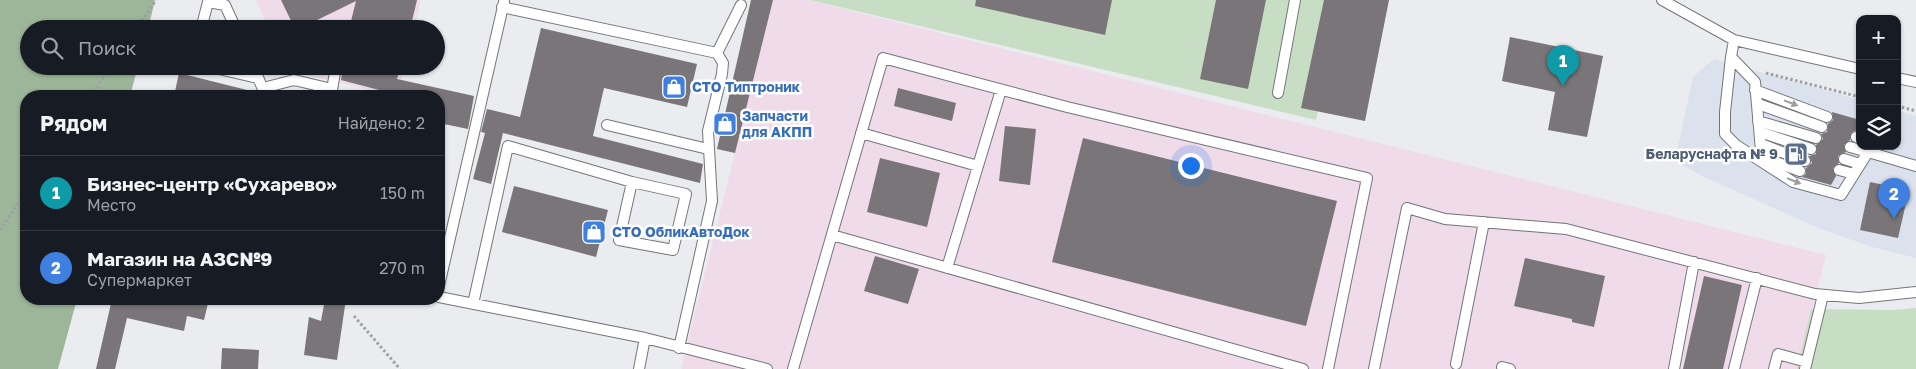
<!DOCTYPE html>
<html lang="ru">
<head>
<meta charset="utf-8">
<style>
	:root { --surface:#171b24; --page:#242831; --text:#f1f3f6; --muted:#9ea1a6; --line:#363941; --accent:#0f766e }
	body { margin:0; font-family:"Golos Text",sans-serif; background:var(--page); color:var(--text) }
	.controls { position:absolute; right:15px; top:15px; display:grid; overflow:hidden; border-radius:10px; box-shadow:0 1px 4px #0004 }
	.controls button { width:45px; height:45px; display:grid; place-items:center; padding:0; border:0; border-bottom:1px solid var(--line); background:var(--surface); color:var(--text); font:25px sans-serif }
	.you { position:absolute; left:1190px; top:165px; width:18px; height:18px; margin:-12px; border:4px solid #fff; border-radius:50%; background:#1a73e8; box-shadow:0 0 0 8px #1a73e833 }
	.badge { display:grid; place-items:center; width:32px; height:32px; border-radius:50%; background:var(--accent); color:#fff; font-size:16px; font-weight:700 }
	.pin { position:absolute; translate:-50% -41px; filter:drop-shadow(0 1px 2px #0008) }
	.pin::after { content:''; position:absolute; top:26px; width:18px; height:15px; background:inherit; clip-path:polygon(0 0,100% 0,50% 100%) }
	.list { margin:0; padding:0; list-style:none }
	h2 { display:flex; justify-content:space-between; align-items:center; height:65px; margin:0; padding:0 20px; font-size:21px }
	h2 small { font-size:16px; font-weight:400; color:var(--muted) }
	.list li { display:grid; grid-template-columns:32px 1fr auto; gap:15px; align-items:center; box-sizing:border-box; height:75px; padding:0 20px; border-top:1px solid var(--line) }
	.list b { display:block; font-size:19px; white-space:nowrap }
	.list p { margin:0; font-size:16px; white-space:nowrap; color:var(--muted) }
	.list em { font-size:16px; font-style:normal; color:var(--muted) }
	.icon { flex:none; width:28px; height:28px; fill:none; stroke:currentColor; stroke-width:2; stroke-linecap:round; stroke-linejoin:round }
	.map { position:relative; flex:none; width:1916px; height:369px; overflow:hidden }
	.search { position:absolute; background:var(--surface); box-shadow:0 1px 4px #0004; left:20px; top:20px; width:425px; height:55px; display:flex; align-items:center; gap:12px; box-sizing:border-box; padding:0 18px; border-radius:28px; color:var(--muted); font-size:19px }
	.panel { position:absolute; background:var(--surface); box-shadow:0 1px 4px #0004; left:20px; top:90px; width:425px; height:215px; border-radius:20px }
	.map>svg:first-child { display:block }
</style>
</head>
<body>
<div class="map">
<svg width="1916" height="369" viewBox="0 0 1916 369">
	<rect width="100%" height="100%" fill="#eaecf0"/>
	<path fill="#dce2ed" d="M1714 59 1860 100V146H1897V111L1916 116V258L1872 247 1821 229 1704 177 1675 161 1693 77Z"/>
	<path fill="#f0dbea" d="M256 0H421L414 29H270Z
		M773 0H808L1826 255 1797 369H681Z
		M287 66H405L397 96 289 71Z"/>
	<path fill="#c8dec4" d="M810 0H1338L1316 120Z
		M1916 308V369H1797L1811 309 1892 310Z"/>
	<path fill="#9db699" d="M0 0H155L148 29H29V66H138L130 96H26V299H77L58 369H0Z"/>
	<path fill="#797578" d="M281 0H417L410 29H364L350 25 356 1 311 23 314 29H295Z
		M751 0H773L735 153 717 149Z
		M976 0H1112L1105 35 975 6Z
		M1216 0H1266L1248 89 1200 79Z
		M1324 0H1389L1365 121 1301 108Z
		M541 28 697 64 687 107 604 88 593 136 703 164 700 183 503 133 491 184 473 179 485 133 481 132 487 109 520 117Z
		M1510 37 1603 56 1587 137 1548 130 1555 92 1502 81Z
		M343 66H370L381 69 382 66H401L397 79 474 96 468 129 439 123V96H402L341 80Z
		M179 73 251 91V96H174Z
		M898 88 956 103 952 121 894 106Z
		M1832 112 1860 120V129L1852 132 1850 140 1844 145 1846 152 1838 156 1839 163 1833 168 1836 176 1831 185 1802 177 1806 174V168L1812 163 1809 156 1816 154V145L1823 139 1821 134 1827 132 1828 124 1833 120Z
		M1005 126 1036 129 1030 185 999 181Z
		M1083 138 1337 201 1306 326 1052 262Z
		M880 158 940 173 927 227 867 212Z
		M1870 182 1909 190 1898 238 1860 230Z
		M514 186 608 210 596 257 502 232Z
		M875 256 919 269 908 304 864 291Z
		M1525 258 1605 276 1594 327 1572 322V319L1514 306Z
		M1704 276 1742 285 1723 369H1683Z
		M112 299H209L204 320 187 316 184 331 127 318 115 369H96Z
		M325 299H346L337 360 304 355 309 317 321 321Z
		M222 348 259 350 258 369H221Z"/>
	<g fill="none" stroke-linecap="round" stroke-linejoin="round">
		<g stroke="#737579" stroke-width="12">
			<path id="service" d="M1662 0 1734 40 1860 69
				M502 7 717 53 723 63 722 74 708 131 712 201 679 348
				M201 29 208 2 225 5 236 29
				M1734 40 1731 57 1755 82 1762 162 1793 182 1841 195 1868 152 1850 147
				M717 53 741 5
				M1731 57 1725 112V134L1736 145 1762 162
				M206 66 258 78
				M253 66 266 96
				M1897 78 1916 82
				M263 88 294 80 332 89
				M1755 90 1827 117
				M1278 93 1295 0
				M331 96 336 66
				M1758 104 1822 127
				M1758 121 1816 138
				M607 125 708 149
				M1760 132 1811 149
				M861 133 978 166
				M1856 137 1860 139
				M1761 144 1805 161
				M1870 147 1868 152 1916 166
				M1762 157 1800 171
				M1844 159 1860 164
				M1839 170 1854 174
				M832 235 1303 369
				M947 268 1001 90
				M439 286 504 2
				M439 297 645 338 767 369
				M473 304 508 146 632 182 619 240 673 250 686 194 632 182
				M1456 364 1484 222
				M1502 367 1510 369
				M639 369 645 338
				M793 369 883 58 1067 107 1367 178 1328 369
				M1374 369 1407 208 1445 219 1566 229 1815 294 1859 298 1916 292
				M1674 369 1694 262
				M1734 369 1757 278
				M1774 369 1778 354 1807 362
				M1805 369 1823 295"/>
		</g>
		<path stroke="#9fa0a3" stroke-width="3" stroke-dasharray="2.5 2.5" stroke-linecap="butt" d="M136 29 156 0
			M1766 73 1860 97
			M91 96 111 66
			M1897 106 1916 111
			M0 230 26 192
			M354 316 400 369"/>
		<use href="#service" stroke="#fff" stroke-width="10"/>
	</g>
	<defs><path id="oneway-solid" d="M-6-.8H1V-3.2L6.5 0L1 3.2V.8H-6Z" transform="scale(1.25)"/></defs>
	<g fill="#9d9e9e">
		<use href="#oneway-solid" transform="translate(1791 103) rotate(21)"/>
		<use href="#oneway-solid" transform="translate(1794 181) rotate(22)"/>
	</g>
	<defs>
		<g id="shop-square" transform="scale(1.25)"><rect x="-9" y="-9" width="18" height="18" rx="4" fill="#3f7fe0" stroke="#fff"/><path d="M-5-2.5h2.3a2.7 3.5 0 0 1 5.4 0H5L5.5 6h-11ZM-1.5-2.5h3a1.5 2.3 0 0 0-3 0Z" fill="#fff"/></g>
		<g id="fuel-square" transform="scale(1.25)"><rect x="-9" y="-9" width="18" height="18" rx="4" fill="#5c6f8a" stroke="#fff"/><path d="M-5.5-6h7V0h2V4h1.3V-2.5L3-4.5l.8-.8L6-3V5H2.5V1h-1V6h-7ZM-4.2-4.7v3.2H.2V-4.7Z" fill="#fff"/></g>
	</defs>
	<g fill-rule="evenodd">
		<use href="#shop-square" x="674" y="87"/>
		<use href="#shop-square" x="725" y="124"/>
		<use href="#fuel-square" x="1796" y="154"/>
		<use href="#shop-square" x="594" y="232"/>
	</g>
	<g text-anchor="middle" stroke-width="5" stroke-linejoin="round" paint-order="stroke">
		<g font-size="14" font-weight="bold" fill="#366cbe" stroke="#fff" text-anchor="start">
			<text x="692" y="92">СТО Типтроник</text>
			<text x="742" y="121">Запчасти<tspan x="742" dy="16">для АКПП</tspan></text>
			<text x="612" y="237">СТО ОбликАвтоДок</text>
		</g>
		<g font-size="14" font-weight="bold" fill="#4e5e75" stroke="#fff" text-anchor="end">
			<text x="1778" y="159">Беларуснафта № 9</text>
		</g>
	</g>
</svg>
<div class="controls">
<button>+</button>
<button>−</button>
<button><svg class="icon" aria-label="layers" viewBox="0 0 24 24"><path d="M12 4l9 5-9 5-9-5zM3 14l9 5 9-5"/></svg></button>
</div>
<div class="you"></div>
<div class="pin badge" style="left:1563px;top:86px;background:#0f9aa8">1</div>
<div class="pin badge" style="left:1894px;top:219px;background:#3f7fe0">2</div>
<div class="search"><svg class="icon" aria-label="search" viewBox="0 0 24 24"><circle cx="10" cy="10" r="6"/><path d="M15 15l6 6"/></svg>Поиск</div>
<section class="panel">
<h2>Рядом<small>Найдено: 2</small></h2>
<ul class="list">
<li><span class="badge" style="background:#0f9aa8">1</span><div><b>Бизнес-центр «Сухарево»</b><p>Место</p></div><em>150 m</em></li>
<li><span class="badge" style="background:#3f7fe0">2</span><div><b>Магазин на АЗС№9</b><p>Супермаркет</p></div><em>270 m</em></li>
</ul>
</section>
</div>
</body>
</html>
